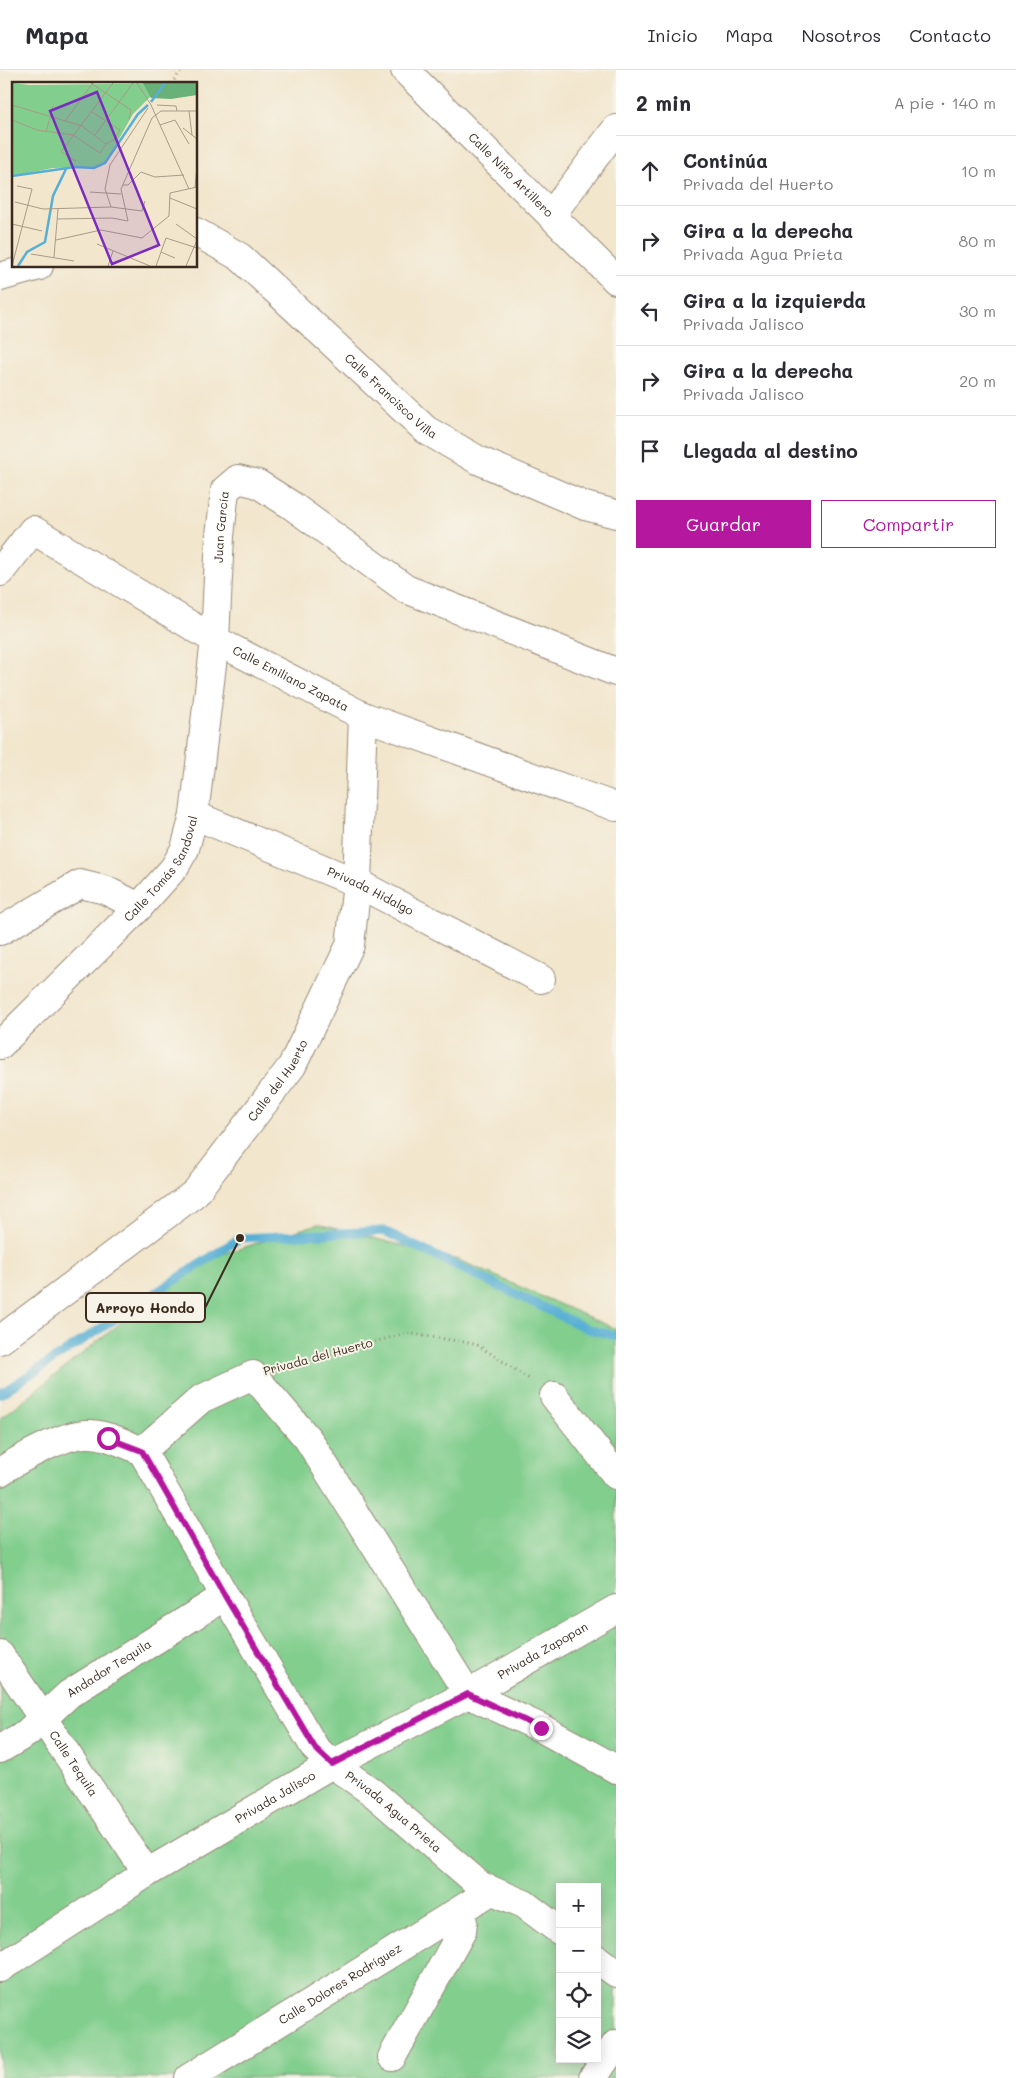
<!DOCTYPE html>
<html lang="es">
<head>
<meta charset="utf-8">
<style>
	:root { --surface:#fff; --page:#f2f2f3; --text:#2b2b33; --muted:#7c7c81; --line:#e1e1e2; --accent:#b5179e }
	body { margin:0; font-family:Mali,sans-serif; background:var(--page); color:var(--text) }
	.controls { position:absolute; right:15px; bottom:15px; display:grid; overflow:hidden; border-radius:0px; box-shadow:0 2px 12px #0003 }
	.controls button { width:45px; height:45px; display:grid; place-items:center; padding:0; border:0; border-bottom:1px solid var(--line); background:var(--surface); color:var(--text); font:25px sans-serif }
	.stop { position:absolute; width:15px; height:15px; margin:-11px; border:4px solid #b5179e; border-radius:50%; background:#fff }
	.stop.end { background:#b5179e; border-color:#fff; box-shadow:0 1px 5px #0008 }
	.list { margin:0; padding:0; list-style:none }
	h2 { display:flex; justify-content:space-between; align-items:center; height:65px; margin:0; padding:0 20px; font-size:21px }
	h2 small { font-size:16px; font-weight:400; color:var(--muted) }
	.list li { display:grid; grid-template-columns:32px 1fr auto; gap:15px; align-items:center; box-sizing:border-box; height:70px; padding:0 20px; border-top:1px solid var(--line) }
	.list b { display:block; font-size:19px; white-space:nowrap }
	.list p { margin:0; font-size:16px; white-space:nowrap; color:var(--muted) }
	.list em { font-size:16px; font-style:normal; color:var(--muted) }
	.actions { display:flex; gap:10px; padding:15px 20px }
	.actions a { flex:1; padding:11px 0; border:1px solid var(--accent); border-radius:0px; text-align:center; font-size:18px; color:var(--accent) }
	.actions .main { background:var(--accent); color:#fff }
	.icon { flex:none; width:28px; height:28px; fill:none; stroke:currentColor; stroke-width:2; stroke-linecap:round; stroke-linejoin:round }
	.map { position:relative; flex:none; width:616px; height:2008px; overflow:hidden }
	header { display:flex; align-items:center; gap:30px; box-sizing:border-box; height:70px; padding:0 25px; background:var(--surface); border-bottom:1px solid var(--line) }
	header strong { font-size:24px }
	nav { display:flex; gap:28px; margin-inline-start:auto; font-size:18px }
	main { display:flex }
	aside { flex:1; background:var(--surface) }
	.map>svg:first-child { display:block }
</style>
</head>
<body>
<header>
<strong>Mapa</strong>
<nav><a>Inicio</a><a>Mapa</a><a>Nosotros</a><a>Contacto</a></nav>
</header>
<main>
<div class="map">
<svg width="616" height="2008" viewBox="0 0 616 2008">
	<rect width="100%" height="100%" fill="#f7f3e8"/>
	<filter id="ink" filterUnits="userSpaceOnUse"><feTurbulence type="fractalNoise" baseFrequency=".02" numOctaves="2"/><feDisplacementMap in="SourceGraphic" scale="10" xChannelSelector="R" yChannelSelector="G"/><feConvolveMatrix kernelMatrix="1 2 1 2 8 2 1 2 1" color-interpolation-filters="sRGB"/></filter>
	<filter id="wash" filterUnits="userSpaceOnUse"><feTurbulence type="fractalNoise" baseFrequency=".0096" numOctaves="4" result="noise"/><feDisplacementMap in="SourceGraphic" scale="20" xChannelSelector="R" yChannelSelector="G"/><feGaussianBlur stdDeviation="1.12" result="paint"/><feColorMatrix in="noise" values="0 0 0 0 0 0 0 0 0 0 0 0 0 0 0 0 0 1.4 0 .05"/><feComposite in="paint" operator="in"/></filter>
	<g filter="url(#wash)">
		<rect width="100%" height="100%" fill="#f2e6cd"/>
		<path fill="#81ce8d" stroke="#5e7c56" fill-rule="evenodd" d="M318 1154 459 1190 616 1259V2008H0V1349L197 1192ZM560 1817H597V1989H560Z"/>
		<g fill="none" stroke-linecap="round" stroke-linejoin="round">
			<path stroke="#56afd4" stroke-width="9" d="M0 1324 240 1168 384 1161 588 1259 616 1266"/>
		</g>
	</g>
	<g filter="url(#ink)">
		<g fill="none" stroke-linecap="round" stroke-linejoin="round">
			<g stroke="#968876" stroke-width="30">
				<g id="street">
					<path id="s1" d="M405 0 616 210"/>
					<path d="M551 145 616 59"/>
					<path id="s2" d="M196 162 240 187 426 360 478 390 585 436 616 444"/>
					<path d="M0 207 39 196"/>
					<path id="s3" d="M0 502 33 460 215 570 363 646 616 737"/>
					<path id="s4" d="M194 745 357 813 541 909"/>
					<path d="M0 861 80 814 105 820 139 837"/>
					<path id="s5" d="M0 975 139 837 174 798 185 779 194 745 215 570 220 466 225 420 238 409 258 414 291 435 406 519 616 602"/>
					<path id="s6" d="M0 1270 195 1123 292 996 350 875 357 813 363 646"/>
					<path d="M554 1326 616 1405"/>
					<path id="s7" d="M142 1381 225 1526 315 1678 332 1694 372 1722 481 1816 524 1834 560 1861"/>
					<path d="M142 1381 201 1329 253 1305 308 1369 468 1624"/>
					<path d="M0 1402C19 1389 62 1365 86 1364 105 1363 125 1374 142 1381"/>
					<path id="s8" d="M0 1585 147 1803"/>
					<path d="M468 1624 541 1658 616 1699"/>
					<path id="s9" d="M0 1679 27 1663 69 1624 225 1526"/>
					<path d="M597 1889 616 1903"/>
					<path id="s10" d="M0 1898 147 1803 332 1694 468 1624 616 1539"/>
					<path d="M392 1987 462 1861 463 1852 456 1843"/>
					<path id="s11" d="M189 2008 491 1821"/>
					<path d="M593 2008 616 1974"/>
				</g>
			</g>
			<path stroke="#968876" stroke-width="3" stroke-dasharray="1 4" stroke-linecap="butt" d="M171 14 182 0
				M283 1297 407 1263 476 1274 531 1310"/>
			<use href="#street" stroke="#fff" stroke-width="28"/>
		</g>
	</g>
	<g fill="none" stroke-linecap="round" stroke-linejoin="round" filter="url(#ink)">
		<path stroke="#b5179e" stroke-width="6" d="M108 1368 142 1381 225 1526 315 1678 332 1694 468 1624 541 1658"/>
	</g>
	<g text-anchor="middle" stroke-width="4" stroke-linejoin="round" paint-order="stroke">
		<g font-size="12" fill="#3b2a1e" stroke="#f7f3e8">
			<text dy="4" stroke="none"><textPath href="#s1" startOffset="149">Calle Niño Artillero</textPath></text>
			<text dy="4" stroke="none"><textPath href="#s2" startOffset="256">Calle Francisco Villa</textPath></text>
			<text dy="4" stroke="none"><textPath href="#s5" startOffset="595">Juan García</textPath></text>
			<text dy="4" stroke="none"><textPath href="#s3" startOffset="351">Calle Emiliano Zapata</textPath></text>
			<text dy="4" stroke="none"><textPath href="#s5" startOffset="241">Calle Tomás Sandoval</textPath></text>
			<text dy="4" stroke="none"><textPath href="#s4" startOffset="192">Privada Hidalgo</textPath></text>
			<text dy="4" stroke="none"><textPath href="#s6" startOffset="384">Calle del Huerto</textPath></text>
			<text transform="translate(318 1287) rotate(-15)" y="4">Privada del Huerto</text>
			<text dy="4" stroke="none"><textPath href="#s10" startOffset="629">Privada Zapopan</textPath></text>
			<text dy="4" stroke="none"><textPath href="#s9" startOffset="136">Andador Tequila</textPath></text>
			<text dy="4" stroke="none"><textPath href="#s8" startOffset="131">Calle Tequila</textPath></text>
			<text dy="4" stroke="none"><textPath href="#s10" startOffset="324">Privada Jalisco</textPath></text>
			<text dy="4" stroke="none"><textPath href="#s7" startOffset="445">Privada Agua Prieta</textPath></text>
			<text dy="4" stroke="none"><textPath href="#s11" startOffset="178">Calle Dolores Rodríguez</textPath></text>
		</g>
	</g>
	<g transform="translate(12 12)">
		<rect width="185" height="185" fill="#f2e6cd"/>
		<path d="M0 1 17 3 185 1 143 10 121 32 95 78 87 85 41 86 0 94Z" fill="#81ce8d"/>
		<path d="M131 1H185V13L159 17 139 16Z" fill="#68b178"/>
		<path fill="none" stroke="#56afd4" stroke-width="2.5" d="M139 20 153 1M0 94 63 85 82 86 93 81 126 32 136 23M6 184 15 170 33 160 41 114 54 87"/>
		<path fill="none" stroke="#a99b87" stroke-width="1" d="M79 1 119 28 117 37M125 1 139 23 177 107M0 23 70 44 94 62M145 23 164 24 165 29M177 29 180 53M0 38 25 48 61 53M53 39 81 1M148 43 163 38 177 62M171 46 185 57M34 50 41 24M61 53 88 71 94 62 103 57 108 48 80 30M83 53 121 1M64 79 49 70 101 1M111 103H116L129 90 143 95 172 93M183 105 185 85M78 110 109 112M158 116 185 127M3 120 31 127 99 125 130 129 133 119M99 125 93 107 98 83 136 26M45 137 100 136 116 139 109 107 140 36 149 29H185M0 142 30 149M164 142 185 157M44 158 89 148 130 156 157 134 158 111 185 105M85 162 138 184M149 170 163 176M19 172 62 179M42 175 46 127M0 184 20 107 5 104M96 184 101 169M144 184 154 156 185 166M174 184 185 158"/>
		<path fill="#7b2cbf" fill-opacity="0.15" stroke="#7b2cbf" stroke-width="2.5" d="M85 10 147 163 100 182 38 29Z"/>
		<rect width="185" height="185" fill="none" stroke="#3b2a1e" stroke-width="2.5"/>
	</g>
	<path fill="none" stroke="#3b2a1e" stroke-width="2" d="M240 1168L205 1238"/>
	<circle fill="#3b2a1e" stroke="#f7f3e8" stroke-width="2" cx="240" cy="1168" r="5"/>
	<rect fill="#f7f3e8" stroke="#3b2a1e" stroke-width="2" x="86" y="1223" width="119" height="29" rx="5"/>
	<g font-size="14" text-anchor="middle" font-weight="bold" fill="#3b2a1e">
		<text x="145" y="1243">Arroyo Hondo</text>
	</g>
</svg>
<div class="controls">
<button>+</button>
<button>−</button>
<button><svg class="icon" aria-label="locate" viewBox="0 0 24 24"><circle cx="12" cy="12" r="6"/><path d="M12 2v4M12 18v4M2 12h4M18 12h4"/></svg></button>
<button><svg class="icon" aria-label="layers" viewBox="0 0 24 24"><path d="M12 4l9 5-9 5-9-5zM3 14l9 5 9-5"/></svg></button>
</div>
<div class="stop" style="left:108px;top:1368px"></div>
<div class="stop end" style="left:541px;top:1658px"></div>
</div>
<aside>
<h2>2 min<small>A pie · 140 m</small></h2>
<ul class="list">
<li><svg class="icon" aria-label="ahead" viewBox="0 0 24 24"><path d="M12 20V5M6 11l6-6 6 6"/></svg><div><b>Continúa</b><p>Privada del Huerto</p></div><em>10 m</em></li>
<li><svg class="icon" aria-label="right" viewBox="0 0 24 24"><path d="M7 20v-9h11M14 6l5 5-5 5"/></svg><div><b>Gira a la derecha</b><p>Privada Agua Prieta</p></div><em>80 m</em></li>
<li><svg class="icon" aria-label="left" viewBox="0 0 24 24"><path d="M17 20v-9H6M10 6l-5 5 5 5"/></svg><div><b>Gira a la izquierda</b><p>Privada Jalisco</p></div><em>30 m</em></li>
<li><svg class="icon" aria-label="right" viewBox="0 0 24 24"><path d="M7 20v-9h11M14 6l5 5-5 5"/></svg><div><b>Gira a la derecha</b><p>Privada Jalisco</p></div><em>20 m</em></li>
<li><svg class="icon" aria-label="arrive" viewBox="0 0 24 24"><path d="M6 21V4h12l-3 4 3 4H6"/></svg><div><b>Llegada al destino</b></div></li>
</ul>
<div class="actions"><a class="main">Guardar</a><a>Compartir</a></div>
</aside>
</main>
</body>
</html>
